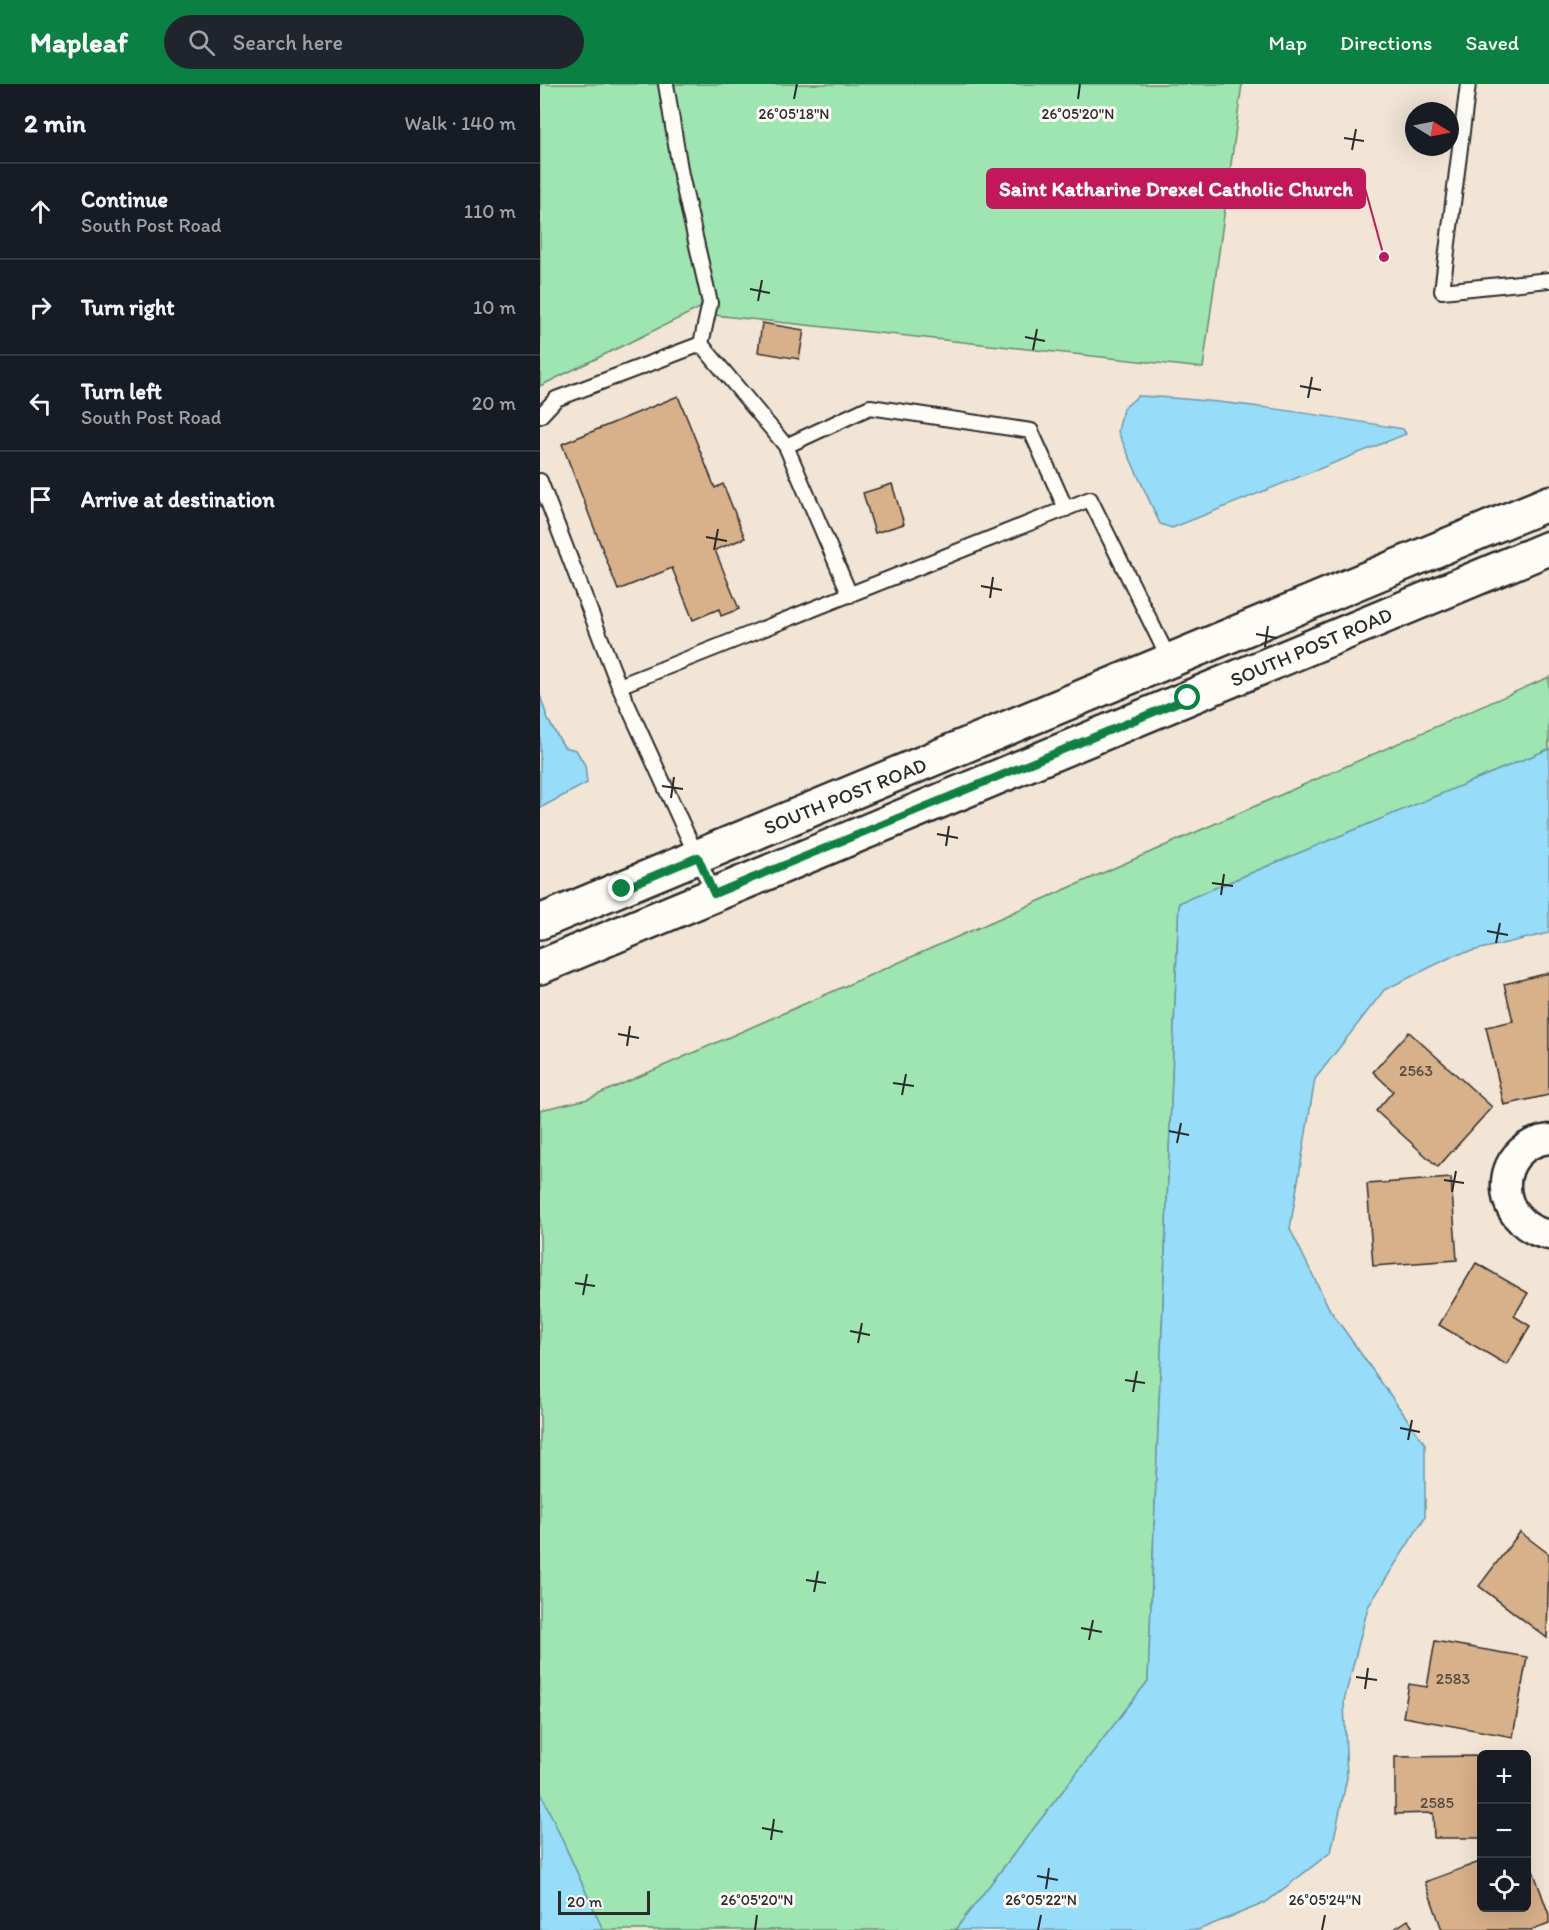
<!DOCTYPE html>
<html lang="en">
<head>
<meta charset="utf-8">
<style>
	:root { --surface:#171b24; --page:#20242c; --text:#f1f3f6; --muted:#9ea1a6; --line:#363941; --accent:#0b8043 }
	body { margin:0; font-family:Itim,sans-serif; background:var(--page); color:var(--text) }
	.controls { position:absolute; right:18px; bottom:18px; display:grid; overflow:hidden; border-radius:9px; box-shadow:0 6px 24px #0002 }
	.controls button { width:54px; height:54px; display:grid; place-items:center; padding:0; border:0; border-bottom:2px solid var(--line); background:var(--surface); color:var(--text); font:30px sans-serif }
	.compass { position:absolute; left:865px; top:18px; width:54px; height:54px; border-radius:50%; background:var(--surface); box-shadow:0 6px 24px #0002; rotate:100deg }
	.scale { position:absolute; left:18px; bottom:15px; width:92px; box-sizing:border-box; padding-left:6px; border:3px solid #2b2b2b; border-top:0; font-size:16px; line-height:21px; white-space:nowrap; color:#2b2b2b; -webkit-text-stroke:4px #fdfcf7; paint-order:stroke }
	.stop { position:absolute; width:18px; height:18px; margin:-14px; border:4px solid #0b8043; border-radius:50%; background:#fff }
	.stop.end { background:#0b8043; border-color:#fff; box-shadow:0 2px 6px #0008 }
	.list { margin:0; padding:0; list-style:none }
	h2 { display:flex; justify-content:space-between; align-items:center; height:78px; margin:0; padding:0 24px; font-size:26px }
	h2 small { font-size:20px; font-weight:400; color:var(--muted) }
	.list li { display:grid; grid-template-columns:39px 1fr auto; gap:18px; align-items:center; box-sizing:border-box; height:96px; padding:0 24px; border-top:2px solid var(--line) }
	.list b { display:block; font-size:22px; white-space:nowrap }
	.list p { margin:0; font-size:20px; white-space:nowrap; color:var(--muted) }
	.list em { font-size:20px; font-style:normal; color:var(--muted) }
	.icon { flex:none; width:33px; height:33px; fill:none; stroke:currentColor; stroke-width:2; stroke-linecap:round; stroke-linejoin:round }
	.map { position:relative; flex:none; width:1009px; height:1846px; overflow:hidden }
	header { display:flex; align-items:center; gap:36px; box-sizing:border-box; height:84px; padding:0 30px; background:var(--accent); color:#fff }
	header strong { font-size:28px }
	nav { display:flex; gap:33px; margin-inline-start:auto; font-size:21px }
	.search { width:420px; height:54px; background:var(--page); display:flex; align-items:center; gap:15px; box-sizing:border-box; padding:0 21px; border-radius:33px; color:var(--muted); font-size:22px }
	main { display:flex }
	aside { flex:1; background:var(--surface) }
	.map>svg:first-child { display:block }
</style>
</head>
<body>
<header>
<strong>Mapleaf</strong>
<div class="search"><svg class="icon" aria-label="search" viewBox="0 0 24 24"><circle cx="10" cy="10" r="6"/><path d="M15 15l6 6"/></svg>Search here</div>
<nav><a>Map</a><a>Directions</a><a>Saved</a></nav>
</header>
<main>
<aside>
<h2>2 min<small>Walk · 140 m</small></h2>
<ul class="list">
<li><svg class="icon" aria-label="ahead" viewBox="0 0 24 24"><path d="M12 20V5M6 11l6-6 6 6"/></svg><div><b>Continue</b><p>South Post Road</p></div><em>110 m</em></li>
<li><svg class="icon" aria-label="right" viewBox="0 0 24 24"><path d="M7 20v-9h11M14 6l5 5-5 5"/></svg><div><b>Turn right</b></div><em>10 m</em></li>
<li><svg class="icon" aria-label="left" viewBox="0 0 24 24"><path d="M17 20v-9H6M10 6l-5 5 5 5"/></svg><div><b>Turn left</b><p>South Post Road</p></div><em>20 m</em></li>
<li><svg class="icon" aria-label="arrive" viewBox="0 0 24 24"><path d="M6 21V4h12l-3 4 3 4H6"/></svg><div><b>Arrive at destination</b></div></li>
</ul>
</aside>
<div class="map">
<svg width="1009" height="1846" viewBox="0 0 1009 1846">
	<rect width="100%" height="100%" fill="#f2e5d6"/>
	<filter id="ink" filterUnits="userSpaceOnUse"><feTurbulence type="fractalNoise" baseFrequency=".0167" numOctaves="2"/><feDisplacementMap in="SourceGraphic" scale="12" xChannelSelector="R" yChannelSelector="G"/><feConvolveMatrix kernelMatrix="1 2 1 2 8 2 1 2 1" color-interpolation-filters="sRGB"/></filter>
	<g filter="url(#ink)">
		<path fill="#9fe5b1" stroke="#65886e" stroke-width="1.5" d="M0 0H702L663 284 174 231 170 219 0 302Z
			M1009 593V665L639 819 608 1597 415 1846H63L0 1707V1026L48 1015Z"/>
		<path fill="#97ddf9" stroke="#6c96a7" stroke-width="1.5" d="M598 312C687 316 775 330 863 345L866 350 632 444 620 440 578 348 583 325Z
			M0 611 8 636 24 663 36 666 45 681 47 699 0 724Z
			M1009 665V849L915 871 844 906 775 995 750 1145 790 1226 885 1360V1433L828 1523 804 1617 807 1694 791 1768 725 1819 658 1846H415L608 1597 639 819Z
			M0 1707 63 1846H0Z"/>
		<path fill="#d8b089" stroke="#2b2b2b" stroke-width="1.5" d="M222 239 264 246 259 275 218 268Z
			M138 312 175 404 183 400 205 454 175 466 199 525 181 532 179 525 153 536 132 484 78 506 22 360Z
			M352 400 364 440 335 449 323 409Z
			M1009 889V1011L964 1021 946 943 973 937 964 900Z
			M869 948 952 1023 898 1083 836 1027 853 1007 833 988Z
			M911 1094 917 1176 833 1182 827 1100Z
			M936 1179 988 1209 974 1232 990 1242 967 1281 899 1241Z
			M980 1448 1009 1470 1007 1554 939 1502Z
			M895 1557 987 1573 973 1653 863 1633 869 1600 887 1603Z
			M942 1672V1754H894L893 1729 855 1730V1673Z
			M987 1770 1009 1831V1839L991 1846H902L885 1798 942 1777V1824H987Z
			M868 1836 874 1846H853Z"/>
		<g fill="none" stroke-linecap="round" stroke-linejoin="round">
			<g stroke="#2b2b2b" stroke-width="18">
				<path id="service" d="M126 0 141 91 170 219 161 260
					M928 0 902 207 1009 196
					M0 332 16 315 161 260 246 362
					M0 397 79 602
					M310 511 246 362 330 323 491 347 526 425
					M174 810 79 602 550 415 630 577"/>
			</g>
			<g stroke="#2b2b2b" stroke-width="33">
				<path id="minor" d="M1009 1055C951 1063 952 1140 1009 1151"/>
			</g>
			<g stroke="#2b2b2b" stroke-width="38">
				<path id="tertiary" d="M0 838 1009 419
					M0 883 1009 464"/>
			</g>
			<use href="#service" stroke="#fdfcf7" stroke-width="14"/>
			<use href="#minor" stroke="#fdfcf7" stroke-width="28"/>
			<use href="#tertiary" stroke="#fdfcf7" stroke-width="33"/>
		</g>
	</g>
	<g fill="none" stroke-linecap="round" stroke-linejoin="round" filter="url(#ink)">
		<path stroke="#0b8043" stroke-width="8" d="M82 805 158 773 174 810 648 614"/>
	</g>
	<path fill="none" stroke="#2b2b2b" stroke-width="2" d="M254 15 257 0M538 15 540 0M804 54 824 57M812 66 816 45M210 205 230 209M218 217 222 196M485 253 505 257M493 266 497 245M760 302 781 306M768 314 772 293M166 453 187 457M174 466 178 445M441 502 462 506M450 514 453 493M716 550 737 554M725 563 728 542M122 702 143 705M131 714 134 693M397 750 418 754M406 762 409 742M672 799 693 802M681 811 684 790M947 847 968 851M956 859 960 839M78 950 99 954M87 962 90 942M353 999 374 1002M362 1011 366 990M629 1047 649 1051M637 1059 641 1039M904 1096 924 1099M912 1108 916 1087M35 1199 55 1202M43 1211 47 1190M310 1247 330 1251M318 1259 322 1239M585 1296 605 1299M593 1308 597 1287M860 1344 880 1348M868 1356 872 1336M266 1496 286 1499M274 1508 278 1487M541 1544 562 1548M549 1556 553 1536M816 1593 837 1596M825 1605 828 1584M222 1744 243 1748M231 1756 234 1735M497 1792 518 1796M506 1805 509 1784M215 1846 217 1831M498 1846 501 1831M782 1846 785 1831"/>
	<g text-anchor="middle" stroke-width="6" stroke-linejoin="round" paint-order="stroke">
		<g font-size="16" fill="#564c42">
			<text x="876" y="992">2563</text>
			<text x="913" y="1600">2583</text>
			<text x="897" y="1724">2585</text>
		</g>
		<g font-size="20" fill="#2b2b2b" stroke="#fdfcf7">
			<text transform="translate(771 563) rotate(-23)" y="7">SOUTH POST ROAD</text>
			<text transform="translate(305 712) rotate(-22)" y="7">SOUTH POST ROAD</text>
		</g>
	</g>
	<g font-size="15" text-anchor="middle" fill="#2b2b2b" stroke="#fdfcf7" stroke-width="6" stroke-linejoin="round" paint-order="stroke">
		<text x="254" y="35">26°05'18"N</text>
		<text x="538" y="35">26°05'20"N</text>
		<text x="217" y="1821">26°05'20"N</text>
		<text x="501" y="1821">26°05'22"N</text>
		<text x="785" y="1821">26°05'24"N</text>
	</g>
	<path fill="none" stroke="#c2185b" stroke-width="2" d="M844 173L825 104"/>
	<circle fill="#c2185b" stroke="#fdfcf7" stroke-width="2" cx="844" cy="173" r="6"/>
	<rect fill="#c2185b" stroke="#c2185b" stroke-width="2" x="447" y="85" width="378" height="39" rx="6"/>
	<g font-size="21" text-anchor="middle" font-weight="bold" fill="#fff">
		<text x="636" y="112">Saint Katharine Drexel Catholic Church</text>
	</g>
</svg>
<div class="controls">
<button>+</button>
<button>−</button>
<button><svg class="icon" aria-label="locate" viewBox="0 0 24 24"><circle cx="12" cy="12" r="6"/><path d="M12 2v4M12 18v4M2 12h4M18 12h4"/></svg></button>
</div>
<svg class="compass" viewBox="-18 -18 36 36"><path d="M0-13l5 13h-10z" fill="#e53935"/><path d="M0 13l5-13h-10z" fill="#9ea1a6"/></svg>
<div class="scale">20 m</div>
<div class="stop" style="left:648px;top:614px"></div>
<div class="stop end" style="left:82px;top:805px"></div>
</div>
</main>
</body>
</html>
